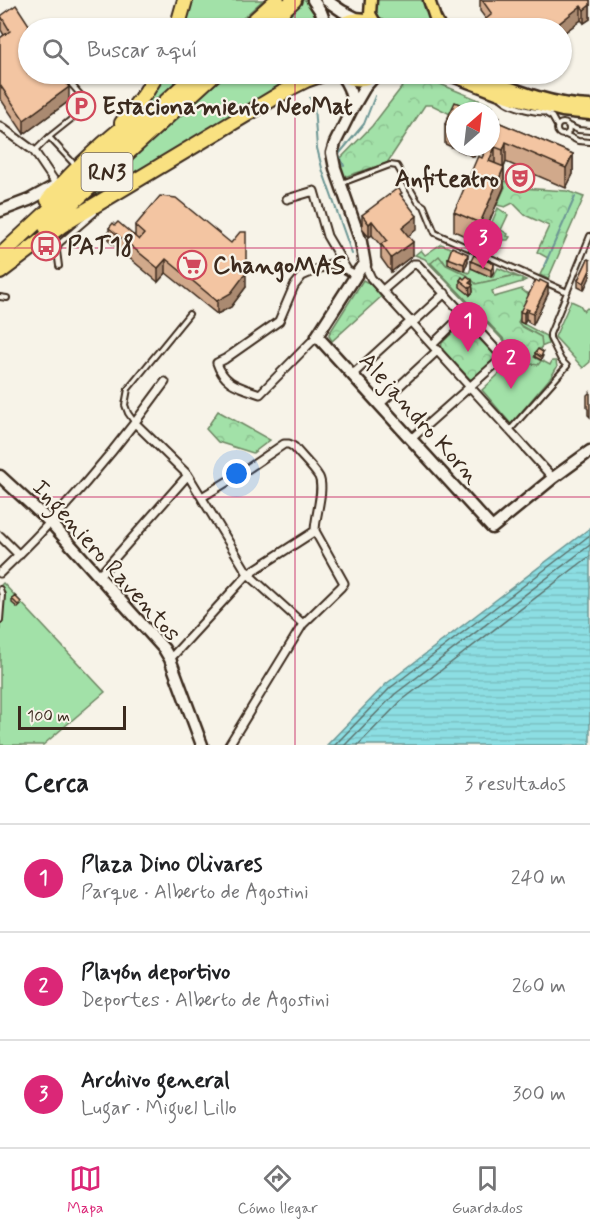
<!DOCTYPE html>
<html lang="es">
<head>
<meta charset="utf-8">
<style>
	:root { --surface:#fff; --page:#f6f6f6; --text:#202124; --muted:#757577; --line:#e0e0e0; --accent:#db2777 }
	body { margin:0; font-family:Mynerve,sans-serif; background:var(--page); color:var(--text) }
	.compass { position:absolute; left:446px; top:102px; width:54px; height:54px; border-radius:50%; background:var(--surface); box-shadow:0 2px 4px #0004; rotate:28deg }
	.scale { position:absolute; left:18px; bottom:15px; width:108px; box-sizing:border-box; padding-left:6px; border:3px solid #3b2a1e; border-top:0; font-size:16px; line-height:21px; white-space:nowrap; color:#3b2a1e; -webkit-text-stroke:4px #f7f3e8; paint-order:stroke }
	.you { position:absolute; left:237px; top:474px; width:21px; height:21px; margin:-15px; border:4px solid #fff; border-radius:50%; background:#1a73e8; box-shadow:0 0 0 9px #1a73e833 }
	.badge { display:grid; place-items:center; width:39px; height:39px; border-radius:50%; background:var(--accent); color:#fff; font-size:20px; font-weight:700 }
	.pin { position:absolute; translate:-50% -50px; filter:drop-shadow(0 2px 3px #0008) }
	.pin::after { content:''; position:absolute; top:32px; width:21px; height:18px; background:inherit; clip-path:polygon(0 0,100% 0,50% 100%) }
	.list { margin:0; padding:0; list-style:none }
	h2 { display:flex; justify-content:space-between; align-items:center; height:78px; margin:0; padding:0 24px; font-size:26px }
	h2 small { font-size:20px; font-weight:400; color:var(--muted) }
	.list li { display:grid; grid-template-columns:39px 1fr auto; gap:18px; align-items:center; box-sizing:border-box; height:108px; padding:0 24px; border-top:2px solid var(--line) }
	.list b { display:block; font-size:22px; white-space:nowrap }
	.list p { margin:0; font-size:20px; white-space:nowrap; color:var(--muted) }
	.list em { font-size:20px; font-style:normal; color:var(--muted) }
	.icon { flex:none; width:33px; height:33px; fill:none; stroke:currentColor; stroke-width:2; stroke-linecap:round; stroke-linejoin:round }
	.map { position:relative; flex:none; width:590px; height:745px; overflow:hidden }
	.search { position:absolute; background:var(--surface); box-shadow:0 2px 4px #0004; left:18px; right:18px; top:18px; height:66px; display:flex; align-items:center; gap:15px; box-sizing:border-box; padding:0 21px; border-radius:33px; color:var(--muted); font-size:22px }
	.sheet { height:402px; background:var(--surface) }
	nav { display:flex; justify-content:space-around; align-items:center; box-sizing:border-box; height:84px; border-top:2px solid var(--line); background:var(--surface); font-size:16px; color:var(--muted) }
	nav a { display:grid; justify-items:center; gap:3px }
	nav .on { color:var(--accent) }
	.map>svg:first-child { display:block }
</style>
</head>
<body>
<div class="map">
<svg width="590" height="745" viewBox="0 0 590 745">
	<defs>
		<pattern id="park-crowns" width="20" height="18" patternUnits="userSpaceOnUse" patternTransform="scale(1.5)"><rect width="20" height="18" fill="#a2e1a8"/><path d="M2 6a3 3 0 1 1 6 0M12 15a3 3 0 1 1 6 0" fill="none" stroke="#8cc190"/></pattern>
		<pattern id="water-rules" width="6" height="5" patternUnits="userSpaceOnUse" patternTransform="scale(1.5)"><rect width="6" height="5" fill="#8cdee3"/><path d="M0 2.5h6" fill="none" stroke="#7abfc2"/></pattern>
	</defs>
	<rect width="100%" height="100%" fill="#f7f3e8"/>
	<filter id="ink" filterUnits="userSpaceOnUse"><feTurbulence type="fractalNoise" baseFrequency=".0167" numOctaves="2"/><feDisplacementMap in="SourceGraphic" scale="12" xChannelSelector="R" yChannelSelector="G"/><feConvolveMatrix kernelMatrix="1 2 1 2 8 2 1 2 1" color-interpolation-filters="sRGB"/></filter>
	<g filter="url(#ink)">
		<path fill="#a2e1a8" stroke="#6e8663" stroke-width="1.5" d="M186 0H263L232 28H178Z
			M292 0H309L316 10 322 28H272Z
			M374 0H426L437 28H388L374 15Z
			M157 74H184L130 123Z
			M224 74H309L66 219Z
			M441 244 465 254 448 264 469 273 471 268 493 277 498 268 526 280 522 282 521 278 512 276 476 284 467 275 446 265 443 260 431 263 519 356V362L534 357 541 337 521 326 518 322 531 297 525 292 530 294 535 283 539 285 520 322 546 336 548 344 541 347 535 357 550 365 552 361H556L557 367 551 377 511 424 482 390 518 356 425 259 415 255 421 250 425 255Z
			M571 301 580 305 584 311 587 308 590 309V362L583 368 555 337Z
			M3 583 105 692 43 745H0V586Z"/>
		<path fill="url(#park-crowns)" stroke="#6e8663" stroke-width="1.5" d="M421 76 493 106 491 111H455L450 114 432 105H425L387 163 344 177 339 160 372 126 408 79Z
			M503 180 521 188 567 191 584 197 548 279 540 275 548 258 537 252 549 226 525 215 513 203 505 207 497 205 505 187 501 185Z
			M498 208 508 215 501 230 508 234 507 236 510 237 508 240H496L486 236Z
			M439 256 446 265 467 275 476 284 512 276 522 278V282L492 291 494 297 522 289V290L531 297 518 322 521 326 541 337 542 346 534 357 541 361 538 365 518 362 519 355 431 263Z
			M363 280 372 285 381 297 332 341 329 336V334Z
			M461 324H465L495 355 494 361 475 379H470L441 348 442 343Z
			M218 411 270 440 253 453 218 442 206 429Z"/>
		<path fill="url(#water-rules)" stroke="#6c9694" stroke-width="1.5" d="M590 528V745H327L386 684Z"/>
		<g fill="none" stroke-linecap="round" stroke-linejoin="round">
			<path stroke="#5b726d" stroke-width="1.5" d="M335 745 390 688 590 535
				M345 745 395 694 590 545
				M358 745 401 701 590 556"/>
			<path stroke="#6c9694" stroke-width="2" d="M310 98 314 106 317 148 323 172 352 254
				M344 166 339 154 364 124 375 96
				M544 266 575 197"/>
			<g stroke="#3b2a1e" stroke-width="8">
				<path id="lane" d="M502 99C512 108 538 114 551 112
					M547 114 552 117 557 126
					M557 129a6 6 0 1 1 12 0a6 6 0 1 1-12 0Z
					M569 126 578 130 590 131
					M566 135 578 141 590 142
					M49 137 75 165
					M35 151 49 137 84 109 85 100 72 85
					M342 183 390 165 397 166 418 202 424 206 435 233 567 292
					M59 266 57 251 59 244 95 213
					M0 297 7 298
					M135 423 128 413 125 405 128 389 189 314
					M510 430 567 366 561 360 550 338V334L590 236
					M0 589 2 595 0 620"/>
			</g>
			<g stroke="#3b2a1e" stroke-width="11">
				<path id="street" d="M0 126 34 151 57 185
					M287 199 314 191 327 236 347 270
					M365 265 371 278 553 478
					M383 290 413 264H417L501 355 500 360 411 439
					M317 336 260 394C241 387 224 385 217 363L225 359 279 321 294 286 302 276 330 264 337 265 356 275
					M433 344 464 314
					M352 375 411 321 416 320 445 293
					M379 405 438 350
					M135 423 188 475 248 574 303 624
					M202 497 243 472 284 444H289L294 447C302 457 313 467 319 477 325 489 315 516 315 531L344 583 341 587 303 624 229 745
					M0 536 19 555
					M0 573C61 515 116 450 165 382
					M98 577 188 475
					M170 659 248 574 315 531"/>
			</g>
			<g stroke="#3b2a1e" stroke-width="15">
				<path id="secondary" d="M313 0 321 12 327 28
					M326 0 342 11 356 18
					M341 75C349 85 354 98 351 111
					M375 76 365 87 351 111 335 143 332 153 335 168 361 242 365 265 360 269 317 336 492 528 553 478 590 451
					M0 211 29 200 60 183
					M0 476 51 523 164 649 170 659 202 745"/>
			</g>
			<g stroke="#3b2a1e" stroke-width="15">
				<path id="primary" d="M371 0 370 14 374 21
					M429 0 435 18 440 28
					M335 28C350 15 368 15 383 28
					M339 74C352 82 365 83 378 74
					M447 74 505 96 519 100 562 111 590 114
					M474 74C511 88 550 105 590 106"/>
			</g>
			<g stroke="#3b2a1e" stroke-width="18">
				<path id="highway" d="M177 28 185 0
					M246 28 277 0
					M263 28 294 0
					M122 123 146 92 157 74
					M48 200C75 169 104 141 137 117
					M46 227 214 74
					M0 256 196 74
					M0 272 62 225 292 87 306 80 323 74"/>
			</g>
			<use href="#lane" stroke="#f7f3e8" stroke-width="4"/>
			<use href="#street" stroke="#f7f3e8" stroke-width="7"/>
			<use href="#secondary" stroke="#f7f3e8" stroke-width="10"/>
			<use href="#primary" stroke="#f9e181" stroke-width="10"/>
			<use href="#highway" stroke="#f9e181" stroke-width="14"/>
		</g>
		<path fill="#d1a98b" stroke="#3b2a1e" stroke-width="1.5" d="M480 0H590V19L584 23 581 20 561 35V28H481V23L486 19 480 11Z
			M1 16 69 101 24 134 0 98V38L4 35 1 30Z
			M455 111V147H491L500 123 573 154V174L566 188 506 162 504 167V187L480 243 454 231V212L484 154 477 151 474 157 445 144V124Z
			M402 196 417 229 408 236 413 255 391 272 381 258V246L372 235 369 237 362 229V215Z
			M115 225 135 236V226L246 287 231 307 217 314 166 273 158 282 109 241V228Z
			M448 258 468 261 464 271 448 264Z
			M588 259 584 290 578 287V280Z
			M471 261 494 271 491 277 471 268Z
			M460 280 472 285 473 292 470 295 460 287Z
			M548 294 533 325 528 322V320L526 319 524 324 520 322V312Z
			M535 353 543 356 541 360 535 357Z
			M590 392V417L588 415V409L587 408V395Z
			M12 599 21 605 18 608 12 603Z"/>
		<path fill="#aa8a71" stroke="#3b2a1e" stroke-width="1.5" d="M590 5V19L584 23V10Z
			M581 6V20L561 35V28H553Z
			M69 87V101L24 134V120Z
			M506 142V162L503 170V150Z
			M474 147H477V151L474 157Z
			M495 147V167L489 161Z
			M573 154V174L566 188V168Z
			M504 167V187L480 243V223Z
			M417 216V229L402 241V228Z
			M372 221V235L369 237V224Z
			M413 242V255L391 272V258Z
			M468 254V261L464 271V264Z
			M166 259V273L158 282V268Z
			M494 264V271L491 277V270Z
			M590 270V277L584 290V283Z
			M246 273V287L231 307 217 314V301Z
			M472 280 473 292 470 295 469 283Z
			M548 284V294L533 325V314Z
			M526 309V319L524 324V313Z"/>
		<path fill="#f3c5a2" stroke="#3b2a1e" stroke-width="1.5" d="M482 0H590V5L584 10 581 6 553 28H485L481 23 492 14Z
			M16 5 31 28H28V74H60L69 87 24 120 0 85V38L10 31 1 16Z
			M455 102 475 111H455V129L445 124Z
			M491 113 500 117 498 122 573 154 566 168 506 142 503 150 495 147 489 161 504 167 480 223 454 212 478 156 482 158 487 147H491Z
			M398 188 402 193 400 194 417 216 402 228 413 242 391 258 381 244 387 240 372 221 369 224 362 215Z
			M160 196 176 198 231 243 240 232H246V273L231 293 217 301 166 259 158 268 109 228 113 223 115 225 118 222 139 240 144 234 135 226Z
			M452 247 468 254 464 264 448 258Z
			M474 255 494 264 491 270 471 261Z
			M588 259 590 260V270L584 283 578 280Z
			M467 276 472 280 469 283 473 285 470 288 460 280 462 277 464 279Z
			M536 280 539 282 540 280 548 284 533 314 528 312 529 310 526 309 524 313 520 312Z
			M538 349 543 352 541 357 535 353Z
			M15 596 21 602 18 605 12 599Z"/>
	</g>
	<path fill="none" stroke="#c2185b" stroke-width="1.5" stroke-opacity="0.55" d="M295 0V28M295 74V745M0 248H590M0 497H590"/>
	<defs>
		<g id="parking-ring" transform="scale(1.5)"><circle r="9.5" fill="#f7f3e8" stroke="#d1495b" stroke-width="1.5"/><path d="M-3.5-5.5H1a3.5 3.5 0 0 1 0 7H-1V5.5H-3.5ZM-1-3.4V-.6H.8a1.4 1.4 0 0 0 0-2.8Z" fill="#d1495b"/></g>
		<g id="theatre-ring" transform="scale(1.5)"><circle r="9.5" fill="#f7f3e8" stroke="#d1495b" stroke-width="1.5"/><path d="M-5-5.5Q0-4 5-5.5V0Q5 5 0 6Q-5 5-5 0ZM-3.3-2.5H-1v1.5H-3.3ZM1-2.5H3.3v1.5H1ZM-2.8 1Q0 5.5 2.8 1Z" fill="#d1495b"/></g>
		<g id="bus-ring" transform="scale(1.5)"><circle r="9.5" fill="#f7f3e8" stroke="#d1495b" stroke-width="1.5"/><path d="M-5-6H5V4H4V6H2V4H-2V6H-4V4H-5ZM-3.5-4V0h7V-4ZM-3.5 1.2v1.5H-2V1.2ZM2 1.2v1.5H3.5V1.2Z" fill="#d1495b"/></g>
		<g id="supermarket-ring" transform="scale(1.5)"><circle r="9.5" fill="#f7f3e8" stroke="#d1495b" stroke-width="1.5"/><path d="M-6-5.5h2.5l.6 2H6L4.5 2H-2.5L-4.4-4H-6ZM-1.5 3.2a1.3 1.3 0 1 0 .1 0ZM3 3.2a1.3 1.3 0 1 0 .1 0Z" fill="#d1495b"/></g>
	</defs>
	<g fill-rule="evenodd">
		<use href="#parking-ring" x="81" y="106"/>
		<use href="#theatre-ring" x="520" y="178"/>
		<use href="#bus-ring" x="46" y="246"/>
		<use href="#supermarket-ring" x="192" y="265"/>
	</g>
	<g text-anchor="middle" stroke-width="4.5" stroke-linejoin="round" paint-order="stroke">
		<rect fill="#f7f3e8" stroke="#73665b" stroke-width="1.5" x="81.5" y="153" width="51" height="38" rx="4.5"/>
		<g font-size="22" font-weight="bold" fill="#3b2a1e">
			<text x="107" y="180">RN3</text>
		</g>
		<g font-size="24" font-weight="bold" fill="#3b2a1e" stroke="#f7f3e8" text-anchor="start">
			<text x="102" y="114">Estacionamiento NeoMat</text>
			<text x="499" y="186" text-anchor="end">Anfiteatro</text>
			<text x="67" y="254">PAT18</text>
			<text x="213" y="273">ChangoMAS</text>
		</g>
		<g font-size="24" fill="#3b2a1e" stroke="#f7f3e8">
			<text transform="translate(420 418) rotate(48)" y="8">Alejandro Korn</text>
			<text transform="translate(107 560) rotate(48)" y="8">Ingeniero Raventos</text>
		</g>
	</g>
</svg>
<svg class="compass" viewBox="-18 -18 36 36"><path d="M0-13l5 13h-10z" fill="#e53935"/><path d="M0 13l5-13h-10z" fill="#757577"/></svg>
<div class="scale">100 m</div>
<div class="you"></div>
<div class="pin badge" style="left:468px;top:352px">1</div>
<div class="pin badge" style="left:511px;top:389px">2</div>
<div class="pin badge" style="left:483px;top:269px">3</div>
<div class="search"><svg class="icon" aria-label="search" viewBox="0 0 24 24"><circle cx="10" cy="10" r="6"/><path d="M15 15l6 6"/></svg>Buscar aquí</div>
</div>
<section class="sheet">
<h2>Cerca<small>3 resultados</small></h2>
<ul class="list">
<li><span class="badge">1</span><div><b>Plaza Dino Olivares</b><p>Parque · Alberto de Agostini</p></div><em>240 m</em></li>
<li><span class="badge">2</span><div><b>Playón deportivo</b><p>Deportes · Alberto de Agostini</p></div><em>260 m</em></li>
<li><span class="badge">3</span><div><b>Archivo general</b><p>Lugar · Miguel Lillo</p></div><em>300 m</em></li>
</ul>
</section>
<nav>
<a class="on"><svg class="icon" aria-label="map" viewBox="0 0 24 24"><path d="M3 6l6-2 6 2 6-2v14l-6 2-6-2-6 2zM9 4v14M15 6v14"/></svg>Mapa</a>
<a><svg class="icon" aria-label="directions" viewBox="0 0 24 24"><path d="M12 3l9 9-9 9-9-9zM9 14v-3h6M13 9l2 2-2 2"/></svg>Cómo llegar</a>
<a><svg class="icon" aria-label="saved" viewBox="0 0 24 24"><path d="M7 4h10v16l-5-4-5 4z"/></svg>Guardados</a>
</nav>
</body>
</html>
